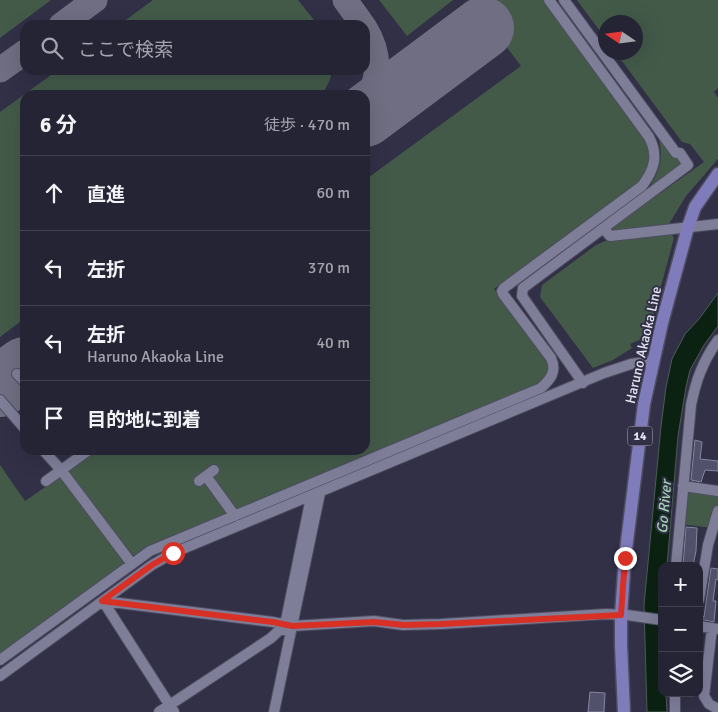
<!DOCTYPE html>
<html lang="ja">
<head>
<meta charset="utf-8">
<style>
	:root { --surface:#252435; --page:#2d2c3d; --text:#f1f3f6; --muted:#a3a4ad; --line:#424150 }
	body { margin:0; font-family:Signika,"Noto Sans JP",sans-serif; background:var(--page); color:var(--text) }
	.controls { position:absolute; right:15px; bottom:15px; display:grid; overflow:hidden; border-radius:10px; box-shadow:0 5px 20px #0002 }
	.controls button { width:45px; height:45px; display:grid; place-items:center; padding:0; border:0; border-bottom:1px solid var(--line); background:var(--surface); color:var(--text); font:25px sans-serif }
	.compass { position:absolute; left:598px; top:15px; width:45px; height:45px; border-radius:50%; background:var(--surface); box-shadow:0 5px 20px #0002; rotate:283deg }
	.stop { position:absolute; width:15px; height:15px; margin:-11px; border:4px solid #d93025; border-radius:50%; background:#fff }
	.stop.end { background:#d93025; border-color:#fff; box-shadow:0 1px 5px #0008 }
	.list { margin:0; padding:0; list-style:none }
	h2 { display:flex; justify-content:space-between; align-items:center; height:65px; margin:0; padding:0 20px; font-size:21px }
	h2 small { font-size:16px; font-weight:400; color:var(--muted) }
	.list li { display:grid; grid-template-columns:32px 1fr auto; gap:15px; align-items:center; box-sizing:border-box; height:75px; padding:0 20px; border-top:1px solid var(--line) }
	.list b { display:block; font-size:19px; white-space:nowrap }
	.list p { margin:0; font-size:16px; white-space:nowrap; color:var(--muted) }
	.list em { font-size:16px; font-style:normal; color:var(--muted) }
	.icon { flex:none; width:28px; height:28px; fill:none; stroke:currentColor; stroke-width:2; stroke-linecap:round; stroke-linejoin:round }
	.map { position:relative; flex:none; width:718px; height:712px; overflow:hidden }
	.search { position:absolute; background:var(--surface); box-shadow:0 5px 20px #0002; left:20px; top:20px; width:350px; height:55px; display:flex; align-items:center; gap:12px; box-sizing:border-box; padding:0 18px; border-radius:15px; color:var(--muted); font-size:19px }
	.panel { position:absolute; background:var(--surface); box-shadow:0 5px 20px #0002; left:20px; top:90px; width:350px; height:365px; border-radius:15px }
	.map>svg:first-child { display:block }
</style>
</head>
<body>
<div class="map">
<svg width="718" height="712" viewBox="0 0 718 712">
	<rect width="100%" height="100%" fill="#313047"/>
	<path fill="#435a49" d="M0 0H51L0 38Z
		M153 0H298L318 25H119Z
		M379 0H453L407 36Z
		M471 0H545L645 134 651 160 643 180 494 289 549 359 552 366 540 385 147 546 135 555H129L66 471 94 450H365V180L521 66Z
		M577 0H718V88L714 92 718 98V159L686 196 669 224 656 228 614 234 611 228 704 162 690 144 682 142 616 53 636 52V22H606L605 38Z
		M58 70H332L330 80 322 95H25V318L0 337V112Z
		M656 130 683 166 643 196C660 173 666 159 656 130Z
		M671 233 674 238 649 331 639 340 630 344 632 348 613 360 593 368 540 297 542 285 596 245 610 239Z
		M0 465 25 501 61 476 124 559V565L0 659Z
		M683 486 718 491V511L713 528 680 524Z"/>
	<path fill="#0b2213" stroke="#4c5c56" d="M718 293V326L704 345 690 370 686 387 678 436 667 566H662V693H666L667 712H647L644 605 661 426 666 387 672 359 685 334 699 319Z"/>
	<g fill="none" stroke-linecap="round" stroke-linejoin="round">
		<path stroke="#6f6e82" stroke-width="25" d="M345 0 363 25
			M61 25 95 0
			M365 28C383 57 378 79 365 108
			M0 70 25 52"/>
		<path stroke="#6f6e82" stroke-width="62" d="M365 116 483 28
			M0 386 25 368"/>
	</g>
	<path fill="#52516b" stroke="#8686a1" d="M695 440 702 442 700 459 718 461V471L705 470 701 482 691 480Z
		M686 527 697 528 696 551 693 566H683Z
		M711 568 718 569V580L716 579 713 601H716L714 622 700 619V616L704 617Z
		M590 692 605 693 604 712H588Z"/>
	<g fill="none" stroke-linecap="round" stroke-linejoin="round">
		<g stroke="#4e4d60" stroke-width="12">
			<path id="minor" d="M564 0 676 153H680L688 165 523 288 522 296 583 383
				M604 229 610 236 718 224
				M17 374 25 382
				M0 400 25 429
				M43 450 61 470 132 564
				M206 476 235 516
				M46 481 89 450
				M199 481 214 470
				M683 486 718 491
				M676 566 691 405C696 380 703 361 718 340
				M699 600 708 545 718 511
				M103 601 273 622 292 626 374 621 403 625 441 624 606 614 627 615 662 620
				M103 601 174 712
				M699 626 717 629
				M712 628 704 696 709 704 718 709
				M284 630 309 507 310 501 308 497
				M0 660 150 551 541 388C551 379 557 371 551 358L503 294 502 291 504 288 642 186C654 170 659 156 649 137L549 0
				M0 676 152 565 173 553 604 373 631 364 652 361
				M675 693V712
				M159 712 271 638 285 625
				M274 712 320 493"/>
		</g>
		<g stroke="#4e4d60" stroke-width="15">
			<path id="major" d="M624 712 621 645V615L625 558 644 404 662 323 688 227 695 207 718 174"/>
		</g>
		<use href="#minor" stroke="#7f7e99" stroke-width="10"/>
		<use href="#major" stroke="#807cbc" stroke-width="12"/>
	</g>
	<g fill="none" stroke-linecap="round" stroke-linejoin="round">
		<path stroke="#d93025" stroke-width="6" d="M173 553 152 565 102 601 273 622 292 626 374 622 404 625 441 624 621 615 625 558"/>
	</g>
	<g text-anchor="middle" stroke-width="4" stroke-linejoin="round" paint-order="stroke">
		<rect fill="#313047" stroke="#aeaebf" stroke-width="1" x="627.5" y="426.5" width="25" height="19" rx="4"/>
		<g font-size="12" font-weight="bold" fill="#e4e4f3">
			<text x="640" y="440">14</text>
		</g>
		<g font-size="14" fill="#e4e4f3" stroke="#313047">
			<text transform="translate(643 345) rotate(-77)" y="5">Haruno Akaoka Line</text>
		</g>
		<g font-size="15" font-style="italic" fill="#a0d1ae" stroke="#313047">
			<text transform="translate(664 507) rotate(-85)" y="5">Go River</text>
		</g>
	</g>
</svg>
<div class="controls">
<button>+</button>
<button>−</button>
<button><svg class="icon" aria-label="layers" viewBox="0 0 24 24"><path d="M12 4l9 5-9 5-9-5zM3 14l9 5 9-5"/></svg></button>
</div>
<svg class="compass" viewBox="-18 -18 36 36"><path d="M0-13l5 13h-10z" fill="#e53935"/><path d="M0 13l5-13h-10z" fill="#a3a4ad"/></svg>
<div class="stop" style="left:173px;top:553px"></div>
<div class="stop end" style="left:625px;top:558px"></div>
<div class="search"><svg class="icon" aria-label="search" viewBox="0 0 24 24"><circle cx="10" cy="10" r="6"/><path d="M15 15l6 6"/></svg>ここで検索</div>
<section class="panel">
<h2>6 分<small>徒歩 · 470 m</small></h2>
<ul class="list">
<li><svg class="icon" aria-label="ahead" viewBox="0 0 24 24"><path d="M12 20V5M6 11l6-6 6 6"/></svg><div><b>直進</b></div><em>60 m</em></li>
<li><svg class="icon" aria-label="left" viewBox="0 0 24 24"><path d="M17 20v-9H6M10 6l-5 5 5 5"/></svg><div><b>左折</b></div><em>370 m</em></li>
<li><svg class="icon" aria-label="left" viewBox="0 0 24 24"><path d="M17 20v-9H6M10 6l-5 5 5 5"/></svg><div><b>左折</b><p>Haruno Akaoka Line</p></div><em>40 m</em></li>
<li><svg class="icon" aria-label="arrive" viewBox="0 0 24 24"><path d="M6 21V4h12l-3 4 3 4H6"/></svg><div><b>目的地に到着</b></div></li>
</ul>
</section>
</div>
</body>
</html>
